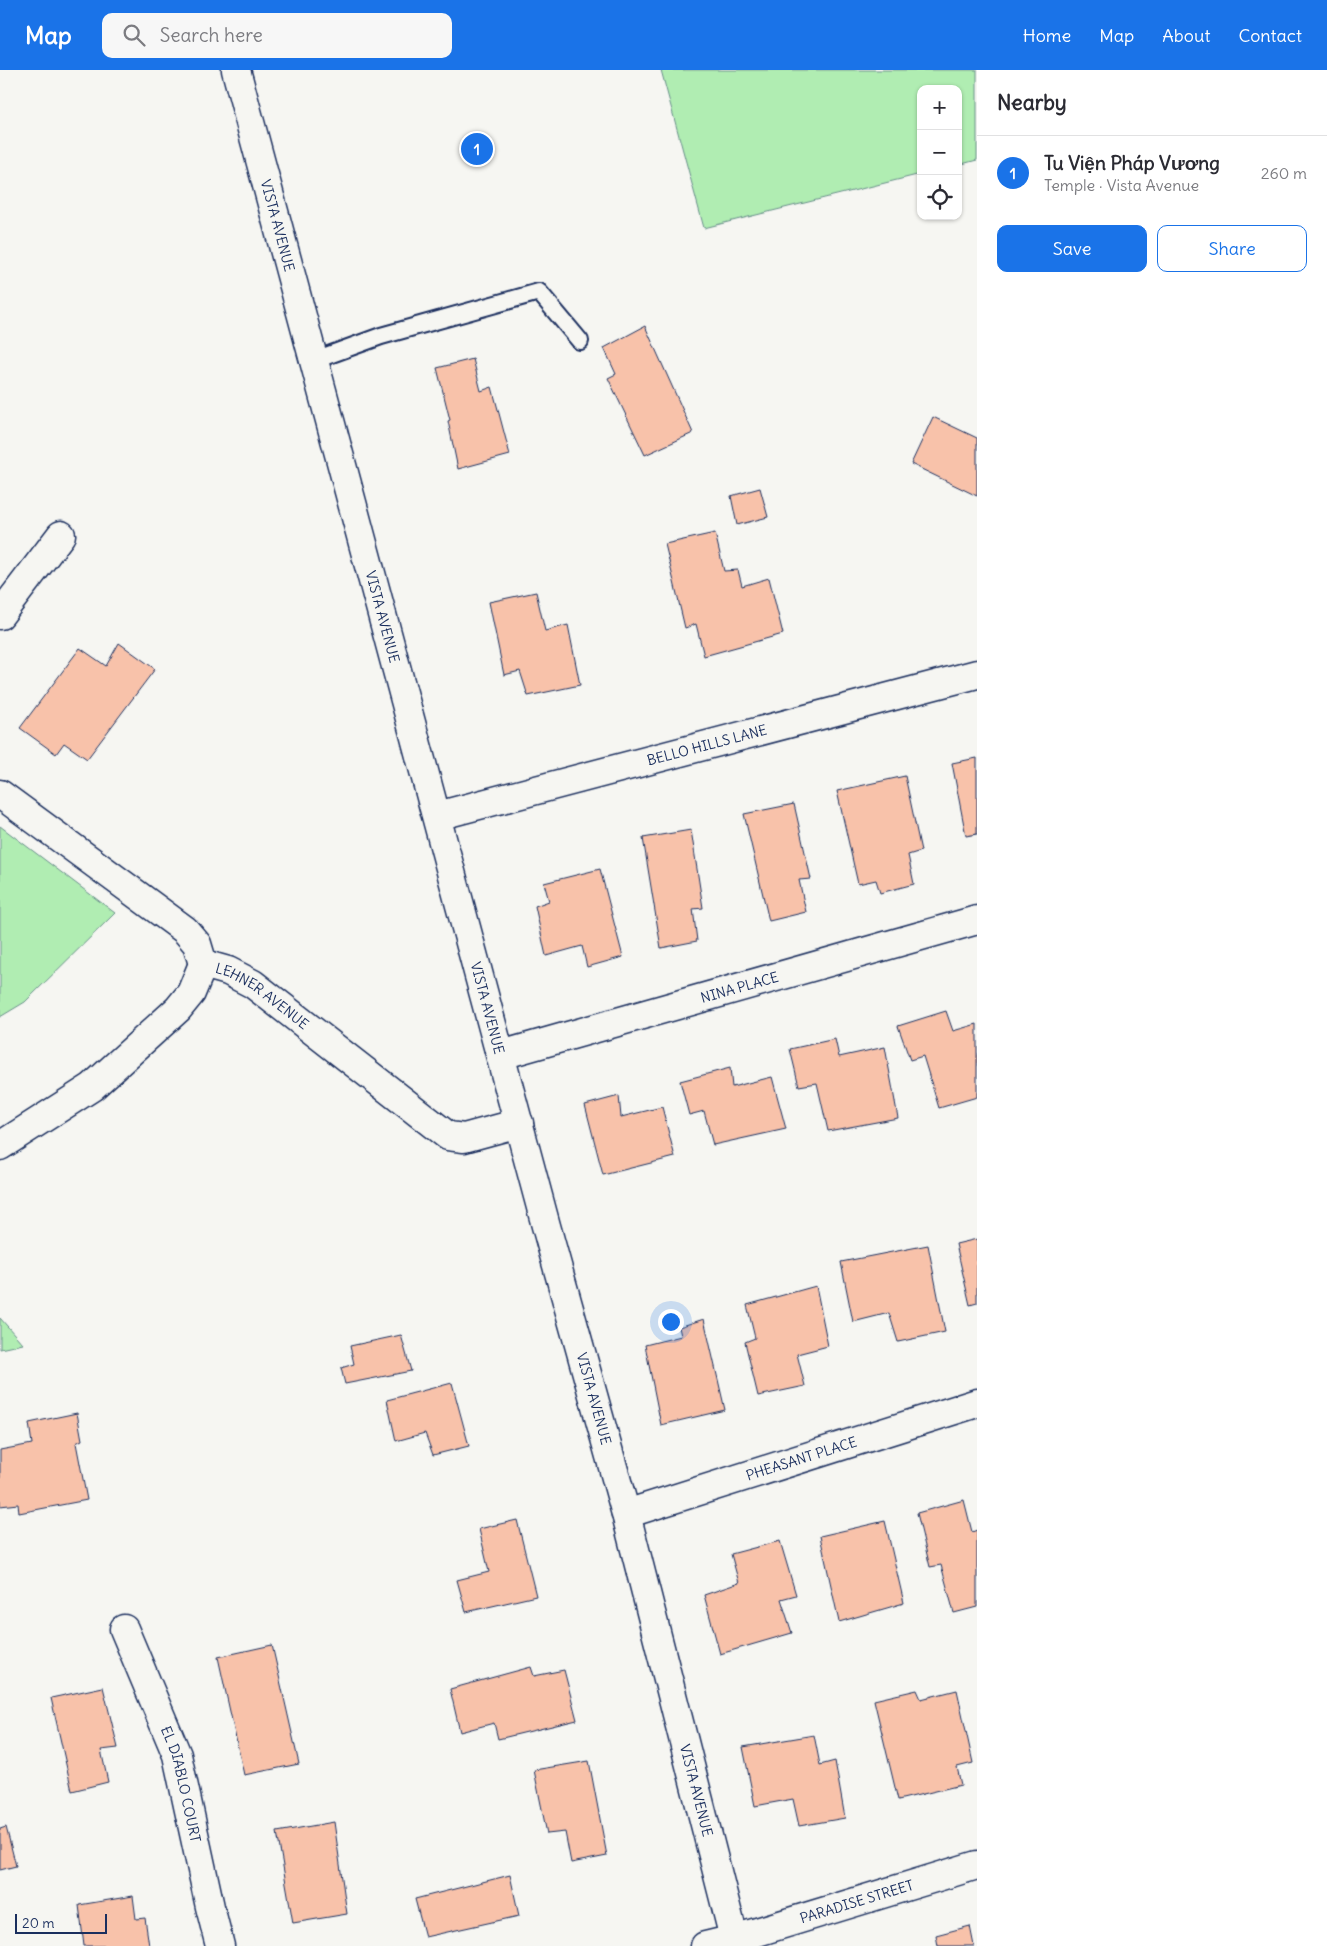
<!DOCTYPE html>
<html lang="en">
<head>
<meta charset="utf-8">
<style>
	:root { --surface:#fff; --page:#f7f7f7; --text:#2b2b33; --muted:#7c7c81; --line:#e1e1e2; --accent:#1a73e8 }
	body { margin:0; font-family:Delius,sans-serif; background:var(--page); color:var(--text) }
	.controls { position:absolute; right:15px; top:15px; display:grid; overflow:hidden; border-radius:10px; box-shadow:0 1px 4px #0004 }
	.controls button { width:45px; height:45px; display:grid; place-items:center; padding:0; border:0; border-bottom:1px solid var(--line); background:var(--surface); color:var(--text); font:25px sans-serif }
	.scale { position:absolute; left:15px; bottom:12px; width:92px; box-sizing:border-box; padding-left:5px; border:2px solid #1b2f5e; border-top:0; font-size:14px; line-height:18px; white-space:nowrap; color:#1b2f5e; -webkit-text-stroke:4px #f6f6f2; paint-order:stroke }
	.you { position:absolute; left:670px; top:1251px; width:18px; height:18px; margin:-12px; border:4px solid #fff; border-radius:50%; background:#1a73e8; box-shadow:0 0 0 8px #1a73e833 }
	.badge { display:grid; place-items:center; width:32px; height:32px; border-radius:50%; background:var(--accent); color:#fff; font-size:16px; font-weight:700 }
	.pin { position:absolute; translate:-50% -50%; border:2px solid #fff; box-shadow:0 1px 5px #0006 }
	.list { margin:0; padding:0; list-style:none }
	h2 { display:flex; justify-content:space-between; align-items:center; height:65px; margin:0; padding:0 20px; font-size:21px }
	h2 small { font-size:16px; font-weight:400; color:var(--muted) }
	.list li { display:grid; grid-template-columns:32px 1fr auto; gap:15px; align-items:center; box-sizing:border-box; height:75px; padding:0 20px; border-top:1px solid var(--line) }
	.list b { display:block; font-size:19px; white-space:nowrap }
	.list p { margin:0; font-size:16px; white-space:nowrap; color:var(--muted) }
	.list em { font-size:16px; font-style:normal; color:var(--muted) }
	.actions { display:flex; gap:10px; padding:15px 20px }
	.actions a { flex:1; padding:11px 0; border:1px solid var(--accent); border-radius:10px; text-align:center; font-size:18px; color:var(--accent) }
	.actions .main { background:var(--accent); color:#fff }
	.icon { flex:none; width:28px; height:28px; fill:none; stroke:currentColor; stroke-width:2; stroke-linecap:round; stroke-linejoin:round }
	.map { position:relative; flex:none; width:977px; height:1876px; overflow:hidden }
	header { display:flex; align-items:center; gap:30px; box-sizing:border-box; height:70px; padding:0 25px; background:var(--accent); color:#fff }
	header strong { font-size:24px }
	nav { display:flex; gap:28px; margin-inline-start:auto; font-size:18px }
	.search { width:350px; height:45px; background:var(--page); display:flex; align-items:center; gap:12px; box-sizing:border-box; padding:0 18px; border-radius:10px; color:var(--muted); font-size:19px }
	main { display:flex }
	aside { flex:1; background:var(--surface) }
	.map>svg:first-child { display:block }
</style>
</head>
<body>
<header>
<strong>Map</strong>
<div class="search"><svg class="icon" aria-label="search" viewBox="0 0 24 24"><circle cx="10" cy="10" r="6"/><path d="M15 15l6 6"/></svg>Search here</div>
<nav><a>Home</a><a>Map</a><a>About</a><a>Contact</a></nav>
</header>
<main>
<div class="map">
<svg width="977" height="1876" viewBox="0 0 977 1876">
	<rect width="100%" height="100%" fill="#f6f6f2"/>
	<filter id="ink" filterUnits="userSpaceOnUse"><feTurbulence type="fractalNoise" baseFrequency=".02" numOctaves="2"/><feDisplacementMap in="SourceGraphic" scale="10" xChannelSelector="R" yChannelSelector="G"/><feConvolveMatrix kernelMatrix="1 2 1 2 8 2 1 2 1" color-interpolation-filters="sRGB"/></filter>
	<g filter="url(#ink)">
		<path fill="#b0edb2" stroke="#668e88" d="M661 0H977V90L958 95V19H921V104L704 158Z
			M0 756 115 843 25 932 0 947Z
			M0 1248 23 1274 0 1279Z"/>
		<path fill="#f8c2aa" stroke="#1b2f5e" d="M645 256 693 363 645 385 608 308 616 304 604 278Z
			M473 289 481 321 492 317 510 385 458 399 448 351 450 350 437 298Z
			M933 347 977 368V426L911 394Z
			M760 418 768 447 737 455 731 426Z
			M715 463 724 501 738 500 742 516 769 508 783 564 704 586 696 554 685 558 665 474Z
			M536 522 545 561 568 555 580 615 528 626 520 601 504 605 489 532Z
			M119 573 155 599 87 689 64 673 56 684 20 658 80 578 106 596Z
			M977 688V764L966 766 952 693Z
			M905 706 921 781 908 785 914 814 880 823 876 810 858 814 837 721Z
			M794 734 811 809 799 810 806 842 769 851 744 744Z
			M691 760 703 838 693 839 697 871 661 878 643 768Z
			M600 799 623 887 587 897 582 876 546 886 535 836 549 831 544 813Z
			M946 941 953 961 977 954V1027L939 1038 923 986 910 990 898 956Z
			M835 969 839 987 885 977 898 1048 828 1061 817 1013 799 1016 790 979Z
			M730 998 732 1017 772 1007 786 1059 713 1075 704 1041 689 1045 680 1011Z
			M619 1026 621 1047 662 1037 675 1087 603 1105 585 1035Z
			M977 1169V1233L970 1235 956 1174Z
			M928 1175 945 1262 898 1272 889 1243 853 1252 841 1192Z
			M816 1216 828 1276 797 1284 805 1316 758 1326 745 1272 755 1268 747 1235Z
			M704 1249 725 1340 661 1355 645 1275 681 1266 679 1257Z
			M401 1265 411 1301 345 1314 341 1298 354 1294 350 1276Z
			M452 1313 469 1376 433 1385 425 1363 396 1371 387 1330Z
			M77 1343 82 1370 76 1373 87 1430 19 1443 18 1434 0 1436V1380L32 1374 29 1353Z
			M964 1430 972 1462 977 1460V1537L954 1543 941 1495 930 1497 917 1443Z
			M517 1450 536 1526 466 1542 457 1510 489 1502 479 1459Z
			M885 1451 904 1533 839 1552 820 1466Z
			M780 1471 796 1525 781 1529 792 1563 720 1584 704 1525 739 1513 731 1484Z
			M272 1575 299 1694 244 1705 218 1587Z
			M531 1597 534 1606 564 1600 577 1650 498 1669 494 1653 460 1662 450 1619Z
			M103 1617 118 1678 101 1680 108 1712 72 1721 51 1628Z
			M917 1620 921 1629 957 1620 973 1693 957 1697 961 1715 898 1730 874 1630Z
			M814 1665 820 1695 835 1691 845 1748 799 1756 793 1729 755 1736 743 1677Z
			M589 1691 607 1786 571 1793 565 1762 547 1764 534 1700Z
			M334 1752 347 1844 293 1853 277 1762Z
			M6 1757 16 1796 0 1800V1759Z
			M510 1805 519 1846 425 1867 415 1829Z
			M133 1826 136 1849 145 1848 149 1876H84L79 1835Z
			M970 1856 974 1876H938L936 1865Z"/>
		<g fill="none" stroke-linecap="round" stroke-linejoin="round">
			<g stroke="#1b2f5e" stroke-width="20">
				<path id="lane" d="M315 290 381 266 539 222 580 271"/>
			</g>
			<g stroke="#1b2f5e" stroke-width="31">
				<g id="street">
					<path d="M0 545 61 465"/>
					<path d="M0 724 185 860 197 874 203 894"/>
					<path id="s1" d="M437 746 977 604"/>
					<path id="s2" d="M203 894 228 901 253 914 448 1066 464 1068 519 1053"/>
					<path id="s3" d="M501 985 977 850"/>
					<path d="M0 1076 92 1017 178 939 191 923 203 894"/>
					<path id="s4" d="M626 1444 977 1333"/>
					<path id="s5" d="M124 1559 177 1685 210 1837 220 1876"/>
					<path id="s6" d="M705 1876 734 1869 977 1795"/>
				</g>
			</g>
			<g stroke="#1b2f5e" stroke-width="31">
				<g id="secondary">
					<path id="s7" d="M236 0 546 1156 626 1444 736 1876"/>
				</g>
			</g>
			<use href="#lane" stroke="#f6f6f2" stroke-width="16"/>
			<use href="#street" stroke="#f6f6f2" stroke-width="28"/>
			<use href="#secondary" stroke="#f6f6f2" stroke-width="28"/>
		</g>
	</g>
	<g text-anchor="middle" stroke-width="4" stroke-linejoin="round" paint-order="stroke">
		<g font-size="14" fill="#1b2f5e" stroke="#f6f6f2">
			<text dy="5" stroke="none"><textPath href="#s7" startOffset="161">VISTA AVENUE</textPath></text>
			<text dy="5" stroke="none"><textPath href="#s7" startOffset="566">VISTA AVENUE</textPath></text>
			<text dy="5" stroke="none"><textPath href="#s1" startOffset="279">BELLO HILLS LANE</textPath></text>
			<text dy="5" stroke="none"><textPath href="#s3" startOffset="248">NINA PLACE</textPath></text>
			<text dy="5" stroke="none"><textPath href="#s2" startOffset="68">LEHNER AVENUE</textPath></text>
			<text dy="5" stroke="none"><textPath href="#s7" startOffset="971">VISTA AVENUE</textPath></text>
			<text dy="5" stroke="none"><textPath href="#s7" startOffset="1376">VISTA AVENUE</textPath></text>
			<text dy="5" stroke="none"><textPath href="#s4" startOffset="184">PHEASANT PLACE</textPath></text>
			<text dy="5" stroke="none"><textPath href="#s5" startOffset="166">EL DIABLO COURT</textPath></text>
			<text dy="5" stroke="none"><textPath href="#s7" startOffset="1781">VISTA AVENUE</textPath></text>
			<text dy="5" stroke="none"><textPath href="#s6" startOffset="158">PARADISE STREET</textPath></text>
		</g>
	</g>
</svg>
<div class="controls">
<button>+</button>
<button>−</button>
<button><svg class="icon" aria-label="locate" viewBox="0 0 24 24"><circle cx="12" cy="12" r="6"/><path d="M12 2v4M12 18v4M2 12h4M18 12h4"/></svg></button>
</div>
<div class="scale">20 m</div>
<div class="you"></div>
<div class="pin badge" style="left:477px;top:79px">1</div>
</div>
<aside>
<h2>Nearby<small></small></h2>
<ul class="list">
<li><span class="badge">1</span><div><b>Tu Viện Pháp Vương</b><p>Temple · Vista Avenue</p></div><em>260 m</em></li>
</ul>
<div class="actions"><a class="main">Save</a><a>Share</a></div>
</aside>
</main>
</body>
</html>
